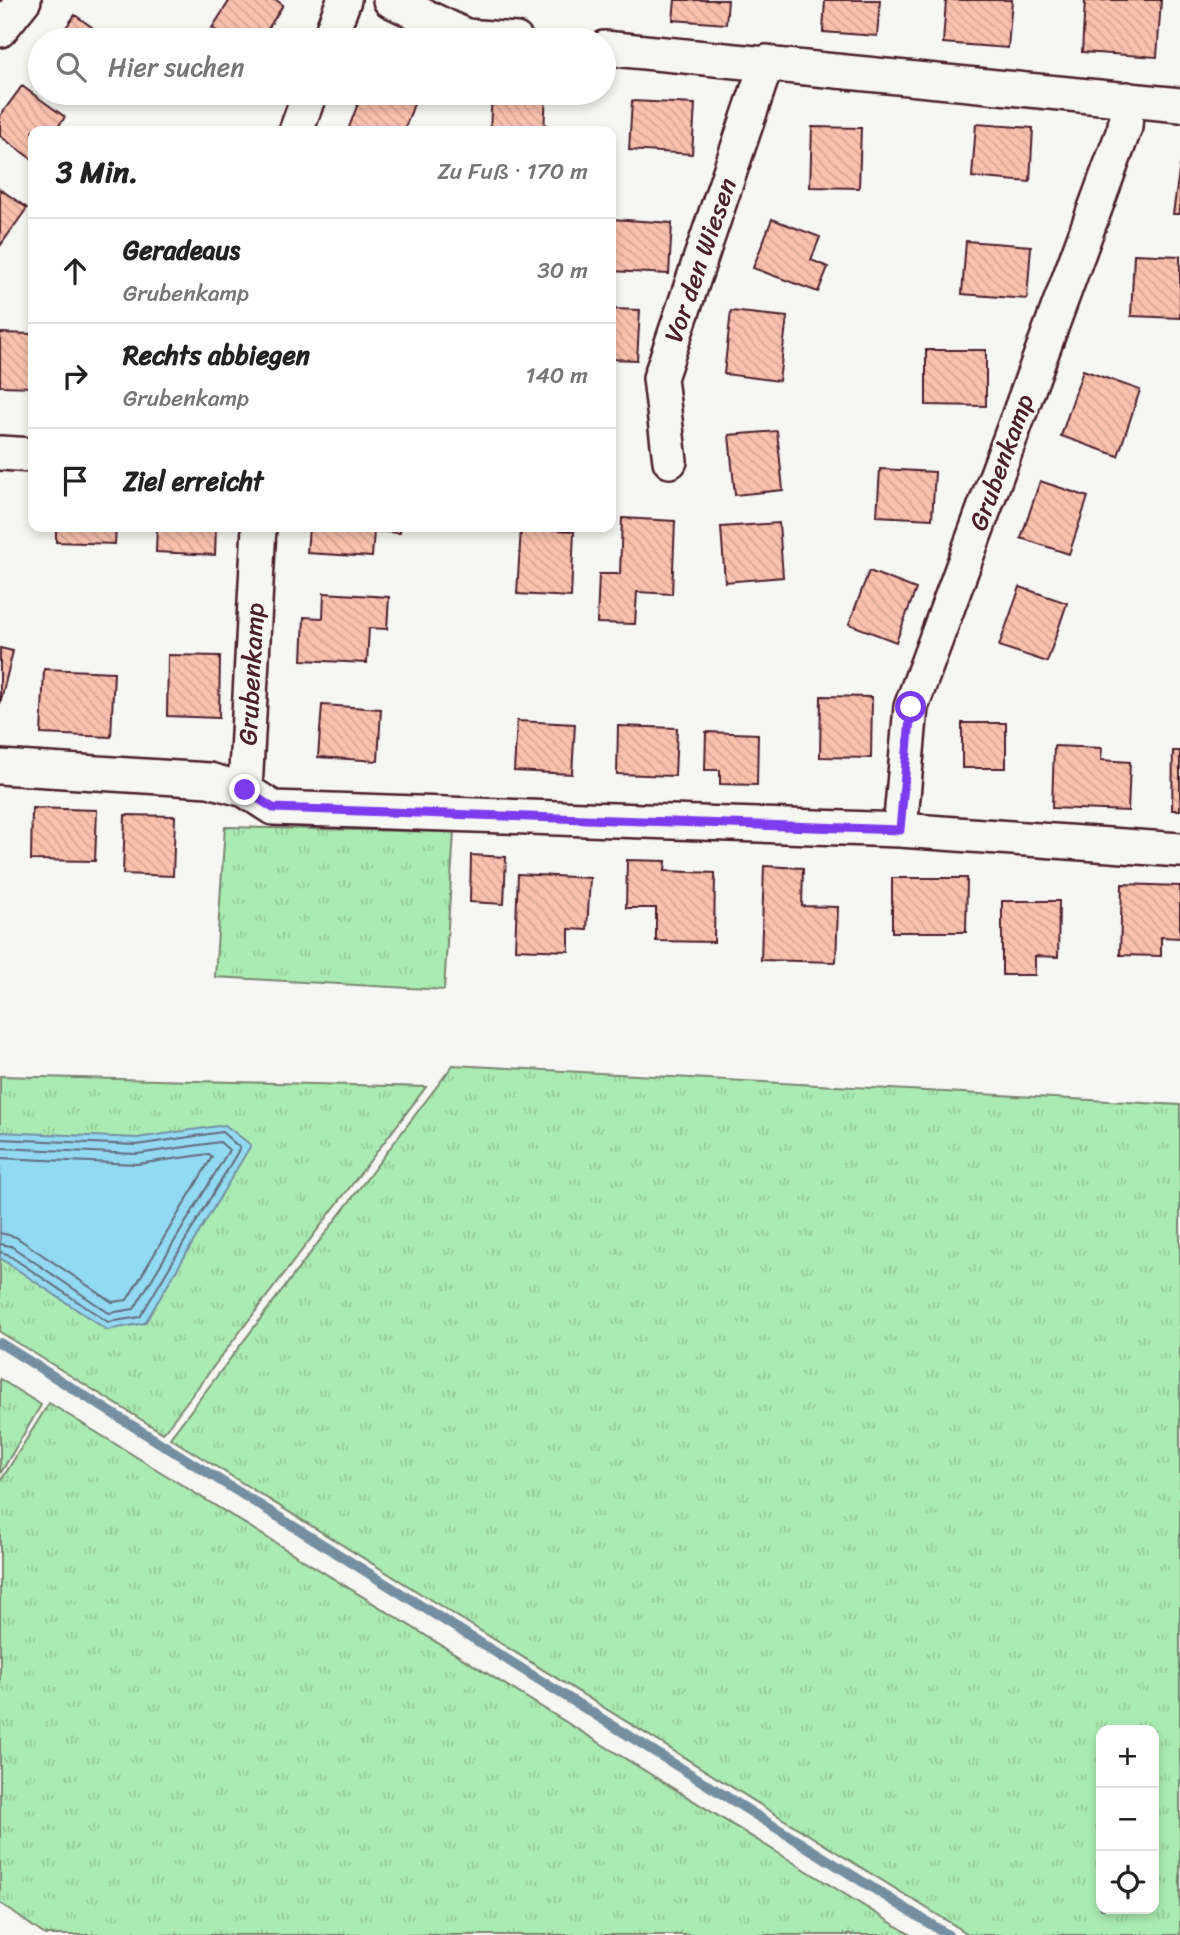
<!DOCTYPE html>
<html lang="de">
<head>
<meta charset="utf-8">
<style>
	:root { --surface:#fff; --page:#f2f2f2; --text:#222; --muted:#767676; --line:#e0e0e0 }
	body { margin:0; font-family:Sriracha,sans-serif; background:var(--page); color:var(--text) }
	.controls { position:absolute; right:21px; bottom:21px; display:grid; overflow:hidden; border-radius:14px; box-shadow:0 4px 10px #0003 }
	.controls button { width:63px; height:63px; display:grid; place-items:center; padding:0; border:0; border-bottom:2px solid var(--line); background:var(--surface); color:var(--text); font:35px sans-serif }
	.stop { position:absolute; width:21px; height:21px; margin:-16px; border:5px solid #7c3aed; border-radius:50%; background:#fff }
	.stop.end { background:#7c3aed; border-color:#fff; box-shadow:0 2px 7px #0008 }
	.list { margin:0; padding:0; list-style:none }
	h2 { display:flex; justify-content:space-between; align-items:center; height:91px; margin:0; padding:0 28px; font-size:30px }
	h2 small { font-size:23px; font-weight:400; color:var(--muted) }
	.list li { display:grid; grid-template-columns:46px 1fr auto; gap:21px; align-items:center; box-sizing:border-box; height:105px; padding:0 28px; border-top:2px solid var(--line) }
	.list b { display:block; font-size:26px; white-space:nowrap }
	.list p { margin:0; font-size:23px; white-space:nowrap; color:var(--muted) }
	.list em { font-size:23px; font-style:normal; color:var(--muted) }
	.icon { flex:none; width:38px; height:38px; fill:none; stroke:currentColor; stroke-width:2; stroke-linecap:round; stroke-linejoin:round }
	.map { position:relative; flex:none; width:1180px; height:1935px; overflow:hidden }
	.search { position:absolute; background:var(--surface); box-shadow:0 4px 10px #0003; left:28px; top:28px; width:588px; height:77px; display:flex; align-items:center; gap:18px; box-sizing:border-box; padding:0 24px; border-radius:38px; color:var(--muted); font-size:26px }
	.panel { position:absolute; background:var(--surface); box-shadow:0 4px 10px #0003; left:28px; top:126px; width:588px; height:406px; border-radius:14px }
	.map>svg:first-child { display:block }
</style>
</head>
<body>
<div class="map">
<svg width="1180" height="1935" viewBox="0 0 1180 1935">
	<defs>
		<pattern id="grass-tufts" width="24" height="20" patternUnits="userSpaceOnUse" patternTransform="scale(1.75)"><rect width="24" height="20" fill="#aaebb3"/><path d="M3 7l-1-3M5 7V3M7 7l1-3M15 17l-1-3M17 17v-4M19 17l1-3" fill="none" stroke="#94c99a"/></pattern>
		<pattern id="building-back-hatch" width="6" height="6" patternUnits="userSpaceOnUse" patternTransform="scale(1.75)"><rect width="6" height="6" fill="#f9c1ae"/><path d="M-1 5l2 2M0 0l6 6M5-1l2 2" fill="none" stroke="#d7a596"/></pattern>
	</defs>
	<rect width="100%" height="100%" fill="#f6f6f2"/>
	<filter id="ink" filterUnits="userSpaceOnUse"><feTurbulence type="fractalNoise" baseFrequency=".0143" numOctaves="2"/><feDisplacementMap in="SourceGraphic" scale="14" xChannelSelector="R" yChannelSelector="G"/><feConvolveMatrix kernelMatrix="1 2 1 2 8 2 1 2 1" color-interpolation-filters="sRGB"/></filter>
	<g filter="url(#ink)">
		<path fill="url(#grass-tufts)" stroke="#7a856f" stroke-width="2" fill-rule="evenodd" d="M225 827 454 832 444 990 215 977Z
			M453 1065 1180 1105V1935H970L170 1438ZM1101 1730H1154V1909H1101Z
			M0 1076 426 1087 163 1433 0 1332Z
			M0 1379 41 1405 0 1474Z
			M49 1403 911 1935H45L0 1903V1482Z"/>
		<path fill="#91daf2" stroke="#758fa2" stroke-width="2" d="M225 1125 251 1145 145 1323 107 1330 0 1258V1132L137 1138Z"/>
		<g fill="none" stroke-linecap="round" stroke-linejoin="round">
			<path stroke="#666a7b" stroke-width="2" d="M0 1139 137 1145 222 1132 240 1148 140 1317 108 1322 7 1254 0 1252
				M0 1148 137 1154 220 1142 229 1150 134 1309 109 1313 11 1246 0 1244
				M0 1158 137 1164 209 1154 212 1157 127 1300 112 1302 16 1237 0 1233"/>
			<path stroke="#758fa2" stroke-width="10" d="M0 1343 948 1935"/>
		</g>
		<path fill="url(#building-back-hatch)" stroke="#4a1f2b" stroke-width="2" d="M230 0H276L283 5 261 40H230L212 28Z
			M675 0H728L726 24 673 20Z
			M825 0H880L877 36 823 32Z
			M946 0H1012L1008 48 943 43Z
			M1108 0H1161L1157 57 1082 52 1085 1Z
			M75 15 110 40H57Z
			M22 86 65 117 55 131H33V160L0 136V116Z
			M362 93H418L404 131 348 130Z
			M492 93H546L544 131H490Z
			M632 101 695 104 692 154 629 150Z
			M976 124 1033 128 1030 182 972 177Z
			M812 127 861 128 859 188 810 187Z
			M1180 165V214H1173Z
			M0 189 27 208 0 246Z
			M611 219 672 223 669 274 611 271Z
			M772 219 820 237 811 260 828 267 818 292 753 268Z
			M966 241 1031 246 1027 299 962 294Z
			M1134 254 1180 256V318L1131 316Z
			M611 309 640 310 637 360 611 359Z
			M731 311 787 317 779 381 724 374Z
			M0 333 33 334V387L0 386Z
			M926 350H986V406L926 405Z
			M1083 370 1140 390 1118 456 1061 436Z
			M777 431 783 490 735 495 729 435Z
			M880 469 935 472 932 519 877 516Z
			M1040 481 1088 497 1069 554 1021 538Z
			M622 518 675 521 672 594 637 592 635 624 597 623 599 574H620Z
			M779 523 783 577 725 582 721 527Z
			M56 527H116L115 544 56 542Z
			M157 527H216L215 555 156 552Z
			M309 527H400V533L374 531 372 557 307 553Z
			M521 528 574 531 571 597 517 594Z
			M869 571 916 589 896 642 849 624Z
			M1020 587 1067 603 1047 662 999 646Z
			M324 593 389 597 387 629 369 628 367 663 302 660 304 617 323 618Z
			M0 648 13 651 0 704Z
			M168 655 220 656 219 718 167 716Z
			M44 669 114 672 111 737 41 734Z
			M821 696 872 697 871 758 820 757Z
			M322 705 381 709 378 761 318 757Z
			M517 721 575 724 572 774 514 771Z
			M962 723H1006V768H962Z
			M618 726 677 728 675 776 617 774Z
			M706 732 758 734 757 785 720 784V770H705Z
			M1054 746 1102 748 1101 760 1130 762 1128 811 1052 808Z
			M1173 751H1180V810H1172Z
			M32 808 97 810 95 861 31 860Z
			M125 815 175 816 173 876 123 874Z
			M471 855 506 857 504 904 470 902Z
			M627 860 666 861 665 871 715 873 714 942 656 941V908H626Z
			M764 866 803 868 802 906 838 907 836 962 761 960Z
			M518 874 590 878 587 930 569 929V951L515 949Z
			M892 878H967L966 932H892Z
			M1122 884 1180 886V938L1161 937V956L1120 955Z
			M1002 901H1059L1058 957 1035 956V975H1002Z"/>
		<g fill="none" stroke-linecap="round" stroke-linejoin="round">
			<g stroke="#4a1f2b" stroke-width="38">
				<path id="minor" d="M390 0 466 36 516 40
					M0 30 24 0
					M329 40 344 0
					M604 48 1180 105
					M296 131 310 93
					M0 453 33 455
					M670 461 660 378 767 62
					M259 527 245 790 273 808 900 830 1180 850
					M0 767 209 780 245 790
					M900 830 911 707 1125 127 1127 99"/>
			</g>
			<use href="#minor" stroke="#f6f6f2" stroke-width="33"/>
		</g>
	</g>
	<g fill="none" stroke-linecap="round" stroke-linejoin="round" filter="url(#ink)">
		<path stroke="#7c3aed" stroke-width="9" d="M245 790 273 808 900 830 911 707"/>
	</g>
	<g text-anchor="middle" stroke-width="6" stroke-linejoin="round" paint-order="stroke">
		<g font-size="26" fill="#4a1f2b" stroke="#f6f6f2">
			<text transform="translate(700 260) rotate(-71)" y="9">Vor den Wiesen</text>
			<text transform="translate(1001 462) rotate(-70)" y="9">Grubenkamp</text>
			<text transform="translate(251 674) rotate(-87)" y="9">Grubenkamp</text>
		</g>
	</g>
</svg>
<div class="controls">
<button>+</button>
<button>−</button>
<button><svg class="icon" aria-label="locate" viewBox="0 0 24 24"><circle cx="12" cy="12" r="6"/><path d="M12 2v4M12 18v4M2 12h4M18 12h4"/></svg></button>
</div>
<div class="stop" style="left:911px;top:707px"></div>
<div class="stop end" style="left:245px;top:790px"></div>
<div class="search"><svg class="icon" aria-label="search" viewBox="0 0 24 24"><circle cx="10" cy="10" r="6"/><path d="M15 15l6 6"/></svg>Hier suchen</div>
<section class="panel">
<h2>3 Min.<small>Zu Fuß · 170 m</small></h2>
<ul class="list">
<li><svg class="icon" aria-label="ahead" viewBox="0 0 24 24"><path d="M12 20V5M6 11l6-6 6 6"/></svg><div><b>Geradeaus</b><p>Grubenkamp</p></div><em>30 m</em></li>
<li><svg class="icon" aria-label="right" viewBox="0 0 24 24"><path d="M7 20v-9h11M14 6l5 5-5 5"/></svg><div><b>Rechts abbiegen</b><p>Grubenkamp</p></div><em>140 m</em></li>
<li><svg class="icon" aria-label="arrive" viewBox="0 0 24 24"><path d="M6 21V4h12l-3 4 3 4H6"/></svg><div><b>Ziel erreicht</b></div></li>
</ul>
</section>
</div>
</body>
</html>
